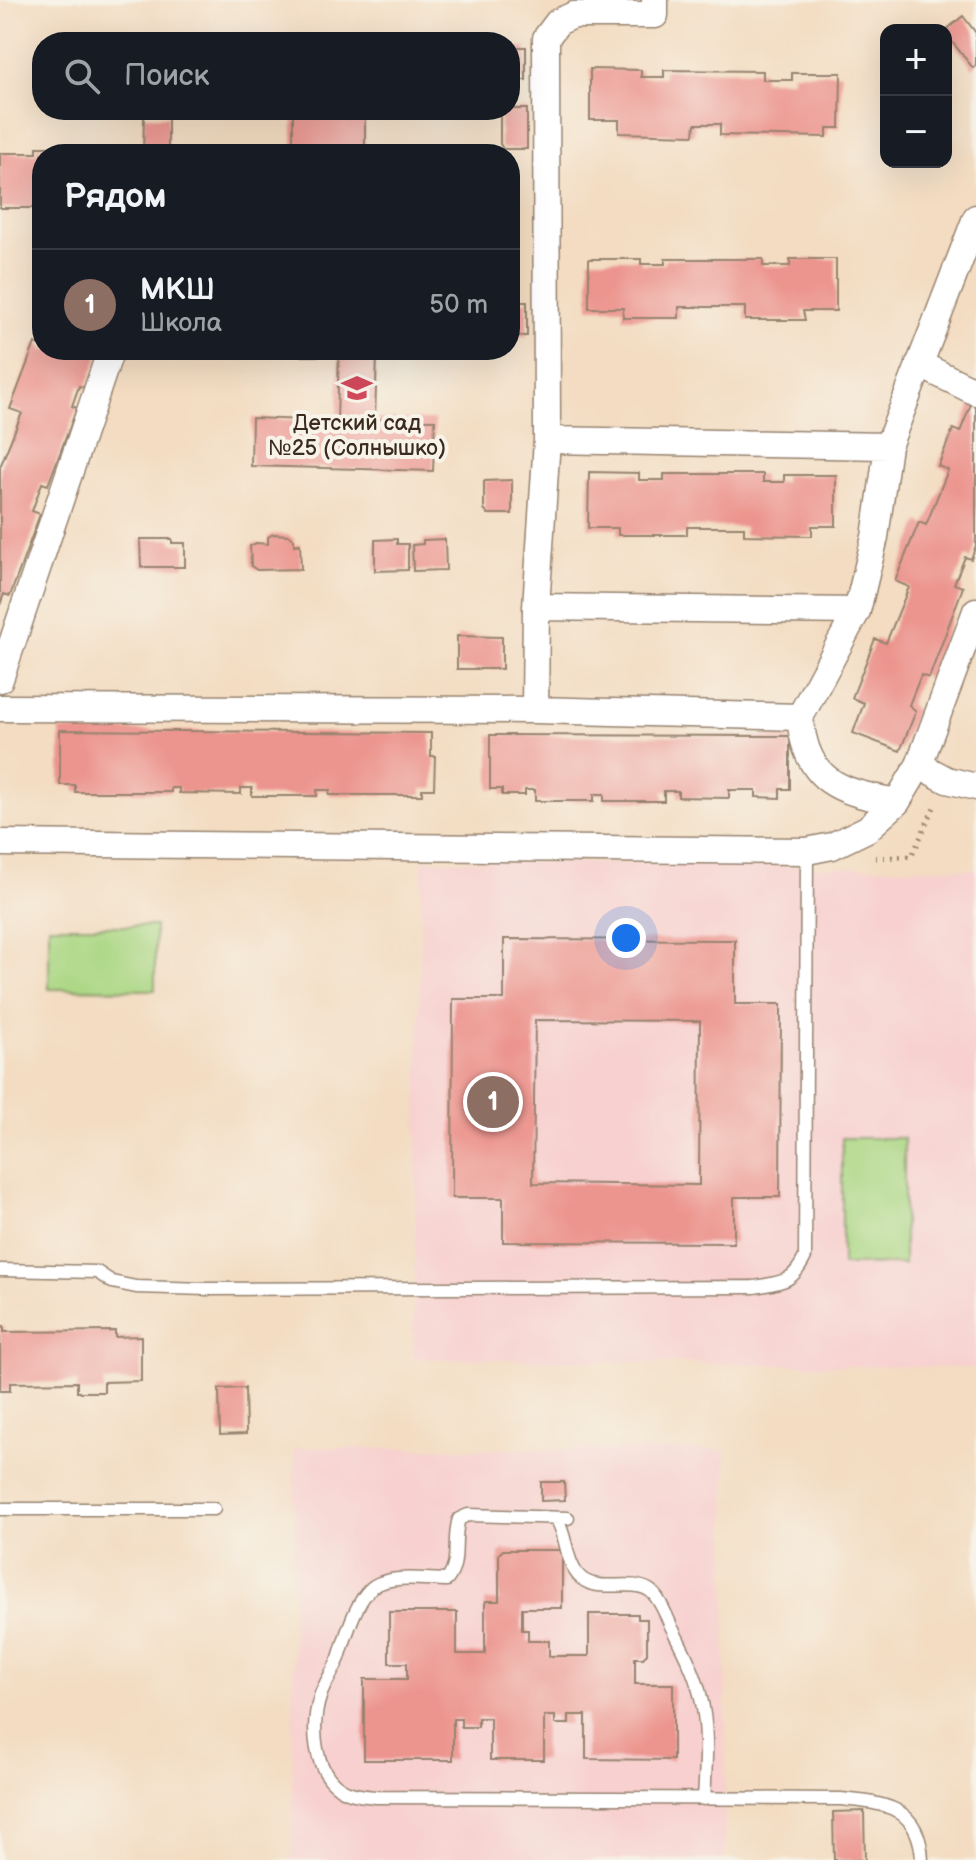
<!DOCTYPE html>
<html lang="ru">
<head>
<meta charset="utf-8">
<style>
	:root { --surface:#171b24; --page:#242831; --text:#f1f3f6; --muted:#9ea1a6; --line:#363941; --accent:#ea580c }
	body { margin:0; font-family:"Balsamiq Sans",sans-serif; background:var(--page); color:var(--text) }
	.controls { position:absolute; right:24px; top:24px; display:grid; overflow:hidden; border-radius:16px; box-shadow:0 8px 32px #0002 }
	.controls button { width:72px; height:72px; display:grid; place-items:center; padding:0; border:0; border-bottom:2px solid var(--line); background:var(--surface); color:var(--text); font:40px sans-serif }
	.you { position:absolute; left:626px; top:938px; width:28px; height:28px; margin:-20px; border:6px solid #fff; border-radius:50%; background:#1a73e8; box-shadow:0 0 0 12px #1a73e833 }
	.badge { display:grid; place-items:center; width:52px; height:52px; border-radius:50%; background:var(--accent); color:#fff; font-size:26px; font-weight:700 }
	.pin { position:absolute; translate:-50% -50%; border:4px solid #fff; box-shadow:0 2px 8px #0006 }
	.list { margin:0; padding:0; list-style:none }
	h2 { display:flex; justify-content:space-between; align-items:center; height:104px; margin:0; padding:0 32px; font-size:34px }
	h2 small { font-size:26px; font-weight:400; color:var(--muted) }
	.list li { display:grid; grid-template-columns:52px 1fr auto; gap:24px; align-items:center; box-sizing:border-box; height:112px; padding:0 32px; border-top:2px solid var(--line) }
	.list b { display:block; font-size:30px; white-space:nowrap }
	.list p { margin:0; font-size:26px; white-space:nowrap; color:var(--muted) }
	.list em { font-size:26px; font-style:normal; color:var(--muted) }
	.icon { flex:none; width:44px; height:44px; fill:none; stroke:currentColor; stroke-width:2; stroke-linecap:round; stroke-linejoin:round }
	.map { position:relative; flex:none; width:976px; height:1860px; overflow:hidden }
	.search { position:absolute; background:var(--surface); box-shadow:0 8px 32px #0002; left:32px; top:32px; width:488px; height:88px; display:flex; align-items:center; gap:20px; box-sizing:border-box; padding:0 28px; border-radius:32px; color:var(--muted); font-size:30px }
	.panel { position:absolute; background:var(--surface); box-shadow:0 8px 32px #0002; left:32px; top:144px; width:488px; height:216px; border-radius:32px }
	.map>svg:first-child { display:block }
</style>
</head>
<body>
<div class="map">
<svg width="976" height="1860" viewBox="0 0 976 1860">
	<rect width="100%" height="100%" fill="#f7f3e8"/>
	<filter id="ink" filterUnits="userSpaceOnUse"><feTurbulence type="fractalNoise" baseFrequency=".0125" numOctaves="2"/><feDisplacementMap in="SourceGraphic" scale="16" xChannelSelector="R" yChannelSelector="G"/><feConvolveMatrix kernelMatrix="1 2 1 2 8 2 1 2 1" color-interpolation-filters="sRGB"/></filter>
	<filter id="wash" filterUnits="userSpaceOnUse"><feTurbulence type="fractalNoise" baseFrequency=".006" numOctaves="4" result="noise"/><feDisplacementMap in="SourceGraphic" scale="32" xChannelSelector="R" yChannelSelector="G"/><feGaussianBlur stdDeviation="1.8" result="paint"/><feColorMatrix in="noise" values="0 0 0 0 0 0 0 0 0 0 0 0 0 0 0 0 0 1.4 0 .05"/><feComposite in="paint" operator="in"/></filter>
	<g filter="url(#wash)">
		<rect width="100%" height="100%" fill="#f3dcc1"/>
		<path fill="#f7d0cf" d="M422 860 976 869V1368L413 1358Z
			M294 1448 726 1450 725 1860H292Z"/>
		<path fill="#abd784" stroke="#738051" stroke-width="2" d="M49 926H155V990L49 989Z
			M842 1138H904V1264L842 1265Z"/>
		<g id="blocks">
			<path fill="#ec948e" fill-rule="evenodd" d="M963 16 976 33V65L973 68 946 34V30Z
				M510 47H526V80H510Z
				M590 69 641 70V77H664V70L763 71V80H792V73H841L840 128H827V137L720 135V124H695L694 135 619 133V120H590Z
				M510 109H527V149H503L500 144V115Z
				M293 110H365V154H293Z
				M144 116H168V154H143Z
				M37 147H67V154H42V208H0V153H37Z
				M589 259H641V264H665V259H763V266H790V259H836V311H803L805 320H745V307H679V318H623V308H589Z
				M510 302H527V336H510Z
				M35 343 42 346V350H101L86 388 79 386 72 406 77 408 48 485 42 483 32 511 40 514 10 596 4 594 0 605V467L22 413 10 409Z
				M295 350H331L322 356H302Z
				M339 350H461V357L377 355 375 419 435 420 433 471 251 466 252 418 337 421Z
				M971 404 976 406V545L971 559 965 557 954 584 963 587 929 678 921 675 909 705 916 711 900 751 853 733 864 703 852 698 875 639 886 643 909 587 895 581 919 522 926 525 948 470 938 466 953 429 960 432Z
				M589 472 639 473V480H664V474H763V482H784V475H836V526H812V536L744 535V527H687V535H618V528H588Z
				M512 480V514H488L484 510V481Z
				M273 534 288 535 294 539V545L300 544 301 569 257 570 251 566 250 546 256 543 268 544V537Z
				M140 539H172V543H185V567H141Z
				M397 539V544H408V570L375 571V540Z
				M445 539 446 570 413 571 412 545 423 544V540Z
				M457 636 502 637V669H457Z
				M60 730 431 733V756H435L434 789H422V795H329L330 790H317V796H252V788H241V794L179 793V788H171V792H75V785H60Z
				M490 735 790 736V789H780V798L756 797V790H729V798L678 797V791H664V801H604V794H594V801H535V790H525V795H502V789H490Z
				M504 939 735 940V1004H781L780 1197H734V1243L503 1242V1198H452L453 999H504ZM535 1020 700 1021 699 1185 533 1183Z
				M0 1326H4V1332L115 1331V1337L141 1336V1381L104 1382V1392H77V1382L10 1383V1391H0Z
				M245 1388 246 1434 220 1435 219 1389Z
				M541 1482H564L565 1500 541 1501Z
				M503 1550H562V1608H522V1630H528V1641H549V1656H589V1614H638V1619H647V1654L643 1658H635V1684H673V1760L586 1759V1715H569V1724H555V1716H544V1760H490V1718H478V1727H461V1719H453V1760H364V1679H407V1663H389V1612H457V1654H485V1604L486 1601H499V1554Z
				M864 1811 865 1860H834L833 1812Z"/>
		</g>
	</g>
	<g filter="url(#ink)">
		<use href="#blocks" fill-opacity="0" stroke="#978370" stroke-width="2"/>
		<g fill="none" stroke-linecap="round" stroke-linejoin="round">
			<g stroke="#978370" stroke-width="15">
				<path id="service" d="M0 1270 97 1272 112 1282 136 1287 207 1289 754 1287C781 1282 792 1284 805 1257L807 851
					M0 1509H214
					M556 1518C567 1535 565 1559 578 1575 595 1595 629 1578 649 1590 659 1596 666 1615 671 1626 682 1648 694 1670 700 1694 709 1728 706 1764 704 1799
					M568 1518 468 1515 459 1519C452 1539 461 1563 447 1580 425 1580 394 1574 374 1586 357 1597 345 1638 339 1658 334 1671 324 1683 320 1697 311 1725 313 1770 340 1788 351 1795 364 1796 376 1797L840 1799C884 1803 920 1806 922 1860"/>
			</g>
			<g stroke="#978370" stroke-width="29">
				<path id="minor" d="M919 364 976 392
					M547 440 888 446
					M536 607 857 611
					M0 679 110 352
					M0 708 535 710 800 717 857 611 875 537 888 446 976 218
					M535 710 536 607 547 440 546 38 558 22 574 15H655V0
					M800 717C806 783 840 792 897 802
					M919 765 947 780 976 787
					M0 843 807 851 832 846 867 829 897 802 919 765 976 611"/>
			</g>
			<path stroke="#978370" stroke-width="5" stroke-dasharray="2 6" stroke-linecap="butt" d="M875 858 912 856 936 803"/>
			<use href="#service" stroke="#fff" stroke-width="12"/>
			<use href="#minor" stroke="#fff" stroke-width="26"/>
		</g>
	</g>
	<defs>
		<g id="school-bare" transform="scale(2.4)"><path d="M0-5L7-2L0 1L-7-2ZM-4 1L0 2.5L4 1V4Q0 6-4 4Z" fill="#d1495b" stroke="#f7f3e8" stroke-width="2.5" paint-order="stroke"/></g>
	</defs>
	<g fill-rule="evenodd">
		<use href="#school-bare" x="357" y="388"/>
	</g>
	<g text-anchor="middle" stroke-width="8" stroke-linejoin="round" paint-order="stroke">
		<g font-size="22" fill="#3b2a1e" stroke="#f7f3e8">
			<text x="357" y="430">Детский сад<tspan x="357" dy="25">№25 (Солнышко)</tspan></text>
		</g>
	</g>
</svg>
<div class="controls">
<button>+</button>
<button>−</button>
</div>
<div class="you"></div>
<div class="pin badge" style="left:493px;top:1102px;background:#8d6e63">1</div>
<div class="search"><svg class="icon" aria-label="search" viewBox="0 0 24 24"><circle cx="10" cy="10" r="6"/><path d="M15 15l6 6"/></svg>Поиск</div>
<section class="panel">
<h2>Рядом<small></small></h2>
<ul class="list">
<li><span class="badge" style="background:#8d6e63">1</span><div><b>МКШ</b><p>Школа</p></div><em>50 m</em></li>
</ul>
</section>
</div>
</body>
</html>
